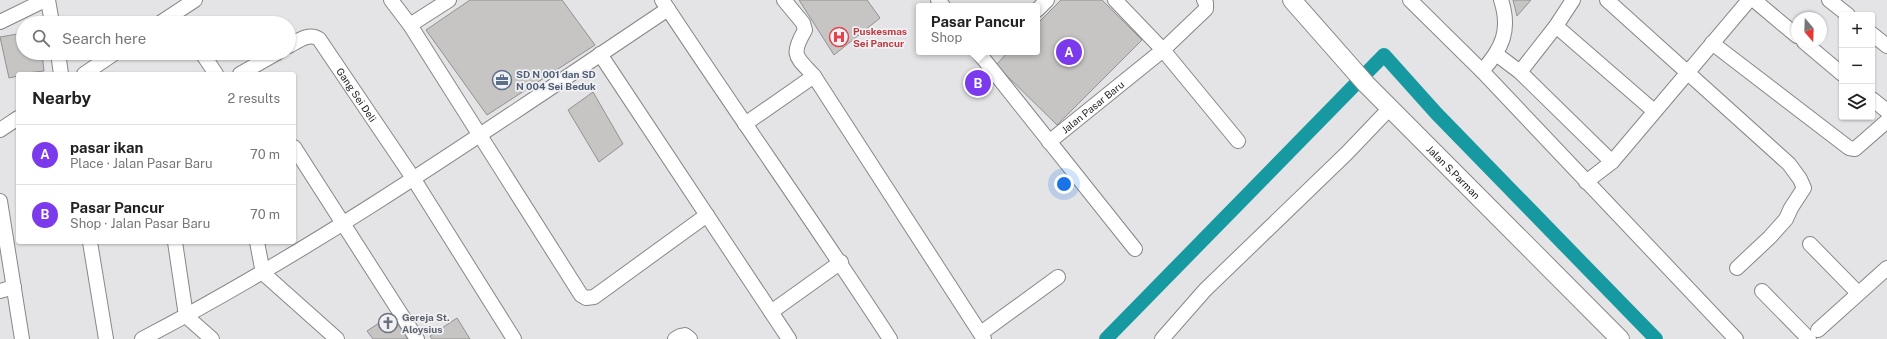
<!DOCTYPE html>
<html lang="en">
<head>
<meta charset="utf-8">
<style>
	:root { --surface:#fff; --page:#f6f6f6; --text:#222; --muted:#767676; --line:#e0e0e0; --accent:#7c3aed }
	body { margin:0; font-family:"Public Sans",sans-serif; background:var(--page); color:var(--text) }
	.controls { position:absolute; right:12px; top:12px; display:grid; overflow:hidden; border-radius:4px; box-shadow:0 1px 3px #0004 }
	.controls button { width:36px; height:36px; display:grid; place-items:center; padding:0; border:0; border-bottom:1px solid var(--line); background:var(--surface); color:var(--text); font:20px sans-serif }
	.compass { position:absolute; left:1791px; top:12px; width:36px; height:36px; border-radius:50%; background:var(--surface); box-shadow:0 1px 3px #0004; rotate:161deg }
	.you { position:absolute; left:1064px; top:184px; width:14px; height:14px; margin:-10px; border:3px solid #fff; border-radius:50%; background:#1a73e8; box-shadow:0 0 0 6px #1a73e833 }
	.badge { display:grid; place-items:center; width:26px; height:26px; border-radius:50%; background:var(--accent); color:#fff; font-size:13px; font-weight:700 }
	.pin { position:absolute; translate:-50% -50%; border:2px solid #fff; box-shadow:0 1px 4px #0006 }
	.popup { position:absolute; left:916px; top:3px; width:124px; height:52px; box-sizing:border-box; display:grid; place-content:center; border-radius:4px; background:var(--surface); filter:drop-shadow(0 1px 3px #0005); font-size:13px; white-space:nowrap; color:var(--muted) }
	.popup b { font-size:15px; color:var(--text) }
	.popup::after { content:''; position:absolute; left:50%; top:100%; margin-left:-8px; border:8px solid transparent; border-top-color:var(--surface) }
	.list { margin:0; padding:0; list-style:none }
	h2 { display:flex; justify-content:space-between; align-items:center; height:52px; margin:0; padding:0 16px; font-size:17px }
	h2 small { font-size:13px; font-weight:400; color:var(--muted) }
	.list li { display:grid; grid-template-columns:26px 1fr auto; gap:12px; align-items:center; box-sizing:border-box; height:60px; padding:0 16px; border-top:1px solid var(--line) }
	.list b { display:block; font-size:15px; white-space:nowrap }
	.list p { margin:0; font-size:13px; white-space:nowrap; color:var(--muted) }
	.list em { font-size:13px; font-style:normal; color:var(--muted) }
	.icon { flex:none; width:22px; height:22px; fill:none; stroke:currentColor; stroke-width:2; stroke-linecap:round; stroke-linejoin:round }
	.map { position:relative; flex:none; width:1887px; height:339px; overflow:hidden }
	.search { position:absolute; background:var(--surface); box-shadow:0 1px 3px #0004; left:16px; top:16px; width:280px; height:44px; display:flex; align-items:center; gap:10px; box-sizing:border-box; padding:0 14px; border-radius:22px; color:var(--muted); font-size:15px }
	.panel { position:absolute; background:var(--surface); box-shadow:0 1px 3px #0004; left:16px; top:72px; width:280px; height:172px; border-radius:4px }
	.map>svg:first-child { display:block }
</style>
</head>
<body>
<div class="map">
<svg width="1887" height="339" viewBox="0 0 1887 339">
	<rect width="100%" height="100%" fill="#e4e4e6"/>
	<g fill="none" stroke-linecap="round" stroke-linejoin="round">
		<path stroke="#1699a0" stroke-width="14" d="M1106 339 1384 55 1436 113 1656 339"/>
	</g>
	<path fill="#c6c5c4" stroke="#929190" d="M470 0H562L595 45 487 115 426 30Z
		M799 0H867L880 18 834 55Z
		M1061 0H1102L1142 40 1057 125 996 65 1008 52H1037V24Z
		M1513 0H1531L1517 16Z
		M23 33V53H42L44 71 18 74V76L9 78 0 37Z
		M593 92 623 144 599 162 568 110Z
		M391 315 408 339H373L367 331Z
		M457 318 470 339H432L430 336Z"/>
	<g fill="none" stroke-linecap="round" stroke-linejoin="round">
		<g stroke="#868788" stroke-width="16">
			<g id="minor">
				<path d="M48 0 52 23"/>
				<path d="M391 0 410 25 581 295 586 298 594 297 707 215"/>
				<path d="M662 0C737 114 816 225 890 339"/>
				<path d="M784 0 803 23 805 30C790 56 796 56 814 76L984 339"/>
				<path d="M938 0 943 6"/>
				<path d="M1115 0 1163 50 1238 141"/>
				<path d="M1410 0 1482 71 1736 339"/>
				<path d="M1607 0 1789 164 1800 179 1804 188 1791 208 1786 219 1770 237 1737 268"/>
				<path d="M1754 0 1797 36"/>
				<path d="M1829 0 1848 15"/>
				<path d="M1037 10 1047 0"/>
				<path d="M0 22 45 0"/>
				<path d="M160 23 195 0"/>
				<path d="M410 25 449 0"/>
				<path d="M1556 26 1654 111"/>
				<path d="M1872 34 1887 46"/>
				<path d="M1804 42 1842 74"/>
				<path d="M1712 43 1849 148 1855 149 1887 121"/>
				<path id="s1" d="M289 46C298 41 309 32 319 39L413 178 514 339"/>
				<path d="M978 52 1135 249"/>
				<path d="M58 53 61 74"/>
				<path d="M202 53 216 74"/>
				<path d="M600 54 789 339"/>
				<path d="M1496 54 1520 72 1612 162"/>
				<path d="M1482 71C1502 49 1511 30 1501 0"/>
				<path d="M1520 72 1556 26 1573 0"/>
				<path d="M84 74 115 53"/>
				<path d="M240 74 277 53"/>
				<path d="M1872 99 1887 111"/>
				<path d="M745 124 814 76"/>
				<path d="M0 130 18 118"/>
				<path id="s2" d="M1049 142 1163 50 1206 9V3L1204 0"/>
				<path d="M294 147 417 339"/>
				<path d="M1586 182 1612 162 1749 0"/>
				<path d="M0 201 22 339"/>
				<path d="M90 242 106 339"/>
				<path d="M175 242 186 316 212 339"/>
				<path d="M257 242 263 273 337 339"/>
				<path d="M1810 244 1858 293"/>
				<path d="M0 291 14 287"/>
				<path d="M1762 291 1809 339"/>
				<path d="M771 312 841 262"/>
				<path d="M1818 330 1887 268"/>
				<path d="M981 333 1058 277"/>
				<path d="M142 339C326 243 496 124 668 9"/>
				<path d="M675 339 680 336 685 335 690 339"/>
				<path d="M1162 339 1205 290 1347 153 1390 108"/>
			</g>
		</g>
		<g stroke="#868788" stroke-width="20">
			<g id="major">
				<path id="s3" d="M1292 0 1366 84 1620 339"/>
			</g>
		</g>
		<use href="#minor" stroke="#fff" stroke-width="14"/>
		<use href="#major" stroke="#fff" stroke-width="18"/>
	</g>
	<defs>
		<g id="hospital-ring" transform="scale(1)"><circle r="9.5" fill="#f1f1f3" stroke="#e0444e" stroke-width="1.5"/><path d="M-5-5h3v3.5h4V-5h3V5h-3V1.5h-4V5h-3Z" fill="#e0444e"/></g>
		<g id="office-ring" transform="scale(1)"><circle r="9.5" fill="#f1f1f3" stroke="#5c6f8a" stroke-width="1.5"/><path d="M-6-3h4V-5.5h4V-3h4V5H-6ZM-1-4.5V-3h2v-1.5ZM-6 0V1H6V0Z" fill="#5c6f8a"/></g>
		<g id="church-ring" transform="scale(1)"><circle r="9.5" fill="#f1f1f3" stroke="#6b7280" stroke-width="1.5"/><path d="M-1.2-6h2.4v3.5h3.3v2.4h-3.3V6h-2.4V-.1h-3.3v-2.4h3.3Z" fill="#6b7280"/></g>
	</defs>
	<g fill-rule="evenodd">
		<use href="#hospital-ring" x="839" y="37"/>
		<use href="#office-ring" x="502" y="80"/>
		<use href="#church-ring" x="388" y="323"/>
	</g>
	<g text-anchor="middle" stroke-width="3.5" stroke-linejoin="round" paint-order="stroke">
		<g font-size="10" font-weight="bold" fill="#be3a42" stroke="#f1f1f3" text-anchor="start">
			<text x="853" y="35">Puskesmas<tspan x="853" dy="12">Sei Pancur</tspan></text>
		</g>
		<g font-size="10" font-weight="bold" fill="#4e5e75" stroke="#f1f1f3" text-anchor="start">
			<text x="516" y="78">SD N 001 dan SD<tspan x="516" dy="12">N 004 Sei Beduk</tspan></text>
		</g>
		<g font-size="10" fill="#19191a" stroke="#f1f1f3">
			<text dy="4" stroke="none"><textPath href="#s1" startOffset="100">Gang Sei Deli</textPath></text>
			<text dy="4" stroke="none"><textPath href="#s2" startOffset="56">Jalan Pasar Baru</textPath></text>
			<text dy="4" stroke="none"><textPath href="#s3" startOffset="236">Jalan S.Parman</textPath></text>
		</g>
		<g font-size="10" font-weight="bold" fill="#5b616d" stroke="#f1f1f3" text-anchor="start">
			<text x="402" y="321">Gereja St.<tspan x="402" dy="12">Aloysius</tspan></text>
		</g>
	</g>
</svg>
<div class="controls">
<button>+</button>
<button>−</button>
<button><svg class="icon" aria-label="layers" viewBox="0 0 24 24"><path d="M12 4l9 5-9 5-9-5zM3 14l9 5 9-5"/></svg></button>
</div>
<svg class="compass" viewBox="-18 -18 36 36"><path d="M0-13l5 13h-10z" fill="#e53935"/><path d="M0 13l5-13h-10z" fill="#767676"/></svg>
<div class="you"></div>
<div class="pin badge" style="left:1069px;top:52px">A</div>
<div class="pin badge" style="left:978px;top:83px">B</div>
<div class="popup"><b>Pasar Pancur</b>Shop</div>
<div class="search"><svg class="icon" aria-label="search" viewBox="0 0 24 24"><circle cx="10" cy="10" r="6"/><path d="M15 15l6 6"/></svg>Search here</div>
<section class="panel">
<h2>Nearby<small>2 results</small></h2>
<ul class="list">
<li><span class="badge">A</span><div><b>pasar ikan</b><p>Place · Jalan Pasar Baru</p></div><em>70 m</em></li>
<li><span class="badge">B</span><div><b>Pasar Pancur</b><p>Shop · Jalan Pasar Baru</p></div><em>70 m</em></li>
</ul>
</section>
</div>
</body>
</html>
